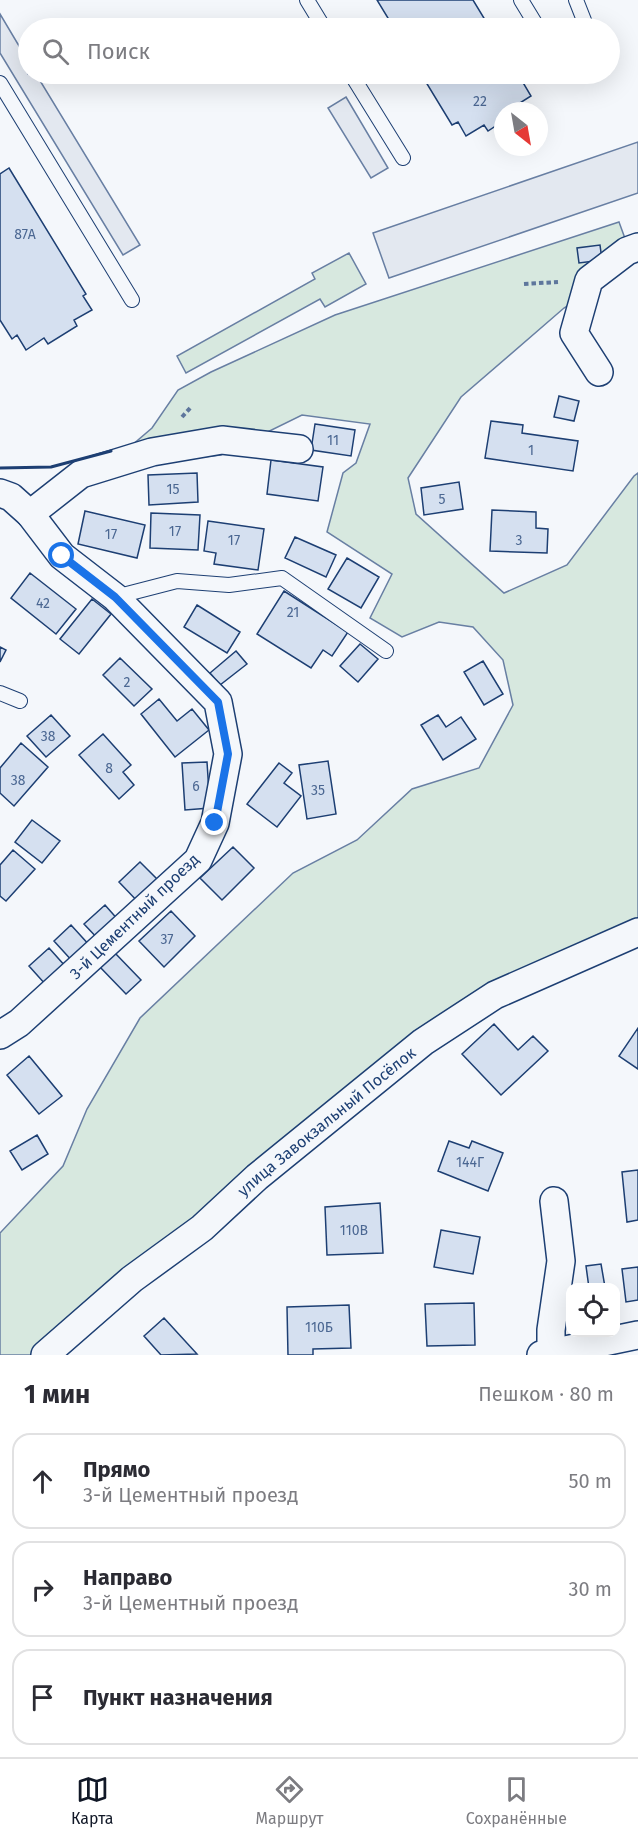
<!DOCTYPE html>
<html lang="ru">
<head>
<meta charset="utf-8">
<style>
	:root { --surface:#fff; --page:#f7f7f7; --text:#2b2b33; --muted:#7c7c81; --line:#e1e1e2; --accent:#111827 }
	body { margin:0; font-family:"Fira Sans",sans-serif; background:var(--page); color:var(--text) }
	.controls { position:absolute; right:18px; bottom:18px; display:grid; overflow:hidden; border-radius:12px; box-shadow:0 6px 24px #0002 }
	.controls button { width:54px; height:54px; display:grid; place-items:center; padding:0; border:0; border-bottom:2px solid var(--line); background:var(--surface); color:var(--text); font:30px sans-serif }
	.compass { position:absolute; left:494px; top:102px; width:54px; height:54px; border-radius:50%; background:var(--surface); box-shadow:0 6px 24px #0002; rotate:149deg }
	.stop { position:absolute; width:18px; height:18px; margin:-14px; border:4px solid #1a73e8; border-radius:50%; background:#fff }
	.stop.end { background:#1a73e8; border-color:#fff; box-shadow:0 2px 6px #0008 }
	.list { margin:0; padding:0; list-style:none }
	h2 { display:flex; justify-content:space-between; align-items:center; height:78px; margin:0; padding:0 24px; font-size:26px }
	h2 small { font-size:20px; font-weight:400; color:var(--muted) }
	.list li { display:grid; grid-template-columns:39px 1fr auto; gap:18px; align-items:center; box-sizing:border-box; height:96px; margin:0 12px 12px; padding:0 12px; border:2px solid var(--line); border-radius:18px }
	.list b { display:block; font-size:22px; white-space:nowrap }
	.list p { margin:0; font-size:20px; white-space:nowrap; color:var(--muted) }
	.list em { font-size:20px; font-style:normal; color:var(--muted) }
	.icon { flex:none; width:33px; height:33px; fill:none; stroke:currentColor; stroke-width:2; stroke-linecap:round; stroke-linejoin:round }
	.map { position:relative; flex:none; width:638px; height:1355px; overflow:hidden }
	.search { position:absolute; background:var(--surface); box-shadow:0 6px 24px #0002; left:18px; right:18px; top:18px; height:66px; display:flex; align-items:center; gap:15px; box-sizing:border-box; padding:0 21px; border-radius:33px; color:var(--muted); font-size:22px }
	.sheet { height:402px; background:var(--surface) }
	nav { display:flex; justify-content:space-around; align-items:center; box-sizing:border-box; height:84px; border-top:2px solid var(--line); background:var(--surface); font-size:16px; color:var(--muted) }
	nav a { display:grid; justify-items:center; gap:3px }
	nav .on { color:var(--accent) }
	.map>svg:first-child { display:block }
</style>
</head>
<body>
<div class="map">
<svg width="638" height="1355" viewBox="0 0 638 1355">
	<rect width="100%" height="100%" fill="#f4f7fb"/>
	<path fill="#d7e8df" stroke="#687fa3" stroke-width="1.5" d="M619 222 634 263 564 308 461 397 408 478 416 514 504 593 567 565 634 476 638 473V919L494 985 204 1215 33 1355H0V1233L63 1166 87 1109 140 1018 293 873 357 840 412 789 479 768 513 705 503 660 473 627 439 622 402 637 370 618 392 574 327 532 343 473 356 463 370 424 302 415 221 455 138 464 131 446 152 428 178 390 211 372 335 315Z
		M349 253 366 284 325 307 320 299 186 373 177 356 315 279 312 273Z"/>
	<path fill="#e3e8f0" stroke="#687fa3" stroke-width="1.5" d="M0 14 28 61V74H36L140 245 123 255 0 53Z
		M346 97 388 168 371 178 328 108Z
		M638 142V193L389 278 373 233Z"/>
	<path fill="#d5e0f0" stroke="#1d3f73" stroke-width="1.5" d="M377 0H473L490 28H394Z
		M421 74H518L531 96 515 106 517 111H503V121L488 131 484 125 466 136 458 122 452 125Z
		M9 168 86 294 83 296 92 310 74 320 77 326 48 344 44 338 26 350 17 335 12 339 0 320V174Z
		M600 245 602 260 579 263 577 248Z
		M559 396 579 401 574 421 554 417Z
		M491 421 523 425 522 433 578 441 573 471 485 458Z
		M315 424 355 430 351 456 311 450Z
		M271 460 323 467 318 501 267 494Z
		M197 473 198 502 149 505 148 475Z
		M459 482 463 509 424 515 421 488Z
		M492 510 536 512V528L548 529 547 553 490 551Z
		M85 511 145 525 137 558 78 544Z
		M151 513 200 515 198 550 150 548Z
		M208 521 264 529 258 570 214 564 216 553 204 551Z
		M295 537 336 555 326 577 285 558Z
		M347 558 379 577 361 608 328 589Z
		M30 573 76 609 56 634 11 598Z
		M284 591 348 632 332 656 323 650 311 668 257 634Z
		M92 599 111 614 79 654 60 639Z
		M197 605 240 632 227 653 184 627Z
		M360 644 378 659 358 682 340 666Z
		M0 647 6 650 0 662Z
		M236 651 247 664 220 685 210 673Z
		M120 658 152 689 134 706 103 675Z
		M483 661 503 694 484 705 464 672Z
		M159 699 177 721 192 709 209 730 175 757 141 714Z
		M51 715 70 736 46 757 27 736Z
		M438 715 446 727 461 717 476 739 443 760 421 725Z
		M103 734 131 765 123 772 134 785 119 799 79 755Z
		M21 743 48 767 14 806 0 793V768Z
		M328 761 336 814 307 819 299 765Z
		M207 762 210 808 185 810 182 763Z
		M279 763 292 773 284 783 301 796 277 827 247 804Z
		M32 820 60 841 42 863 15 842Z
		M233 847 254 868 222 900 200 878Z
		M13 850 35 869 6 901 0 896V865Z
		M140 862 162 884 141 905 119 882Z
		M105 905 120 922 100 941 84 924Z
		M171 911 195 936 164 967 139 941Z
		M71 925 91 947 74 963 54 941Z
		M49 948 66 967 46 985 29 966Z
		M114 952 141 980 126 994 99 966Z
		M494 1024 518 1050 533 1036 548 1051 501 1095 462 1054Z
		M638 1028V1069L619 1056Z
		M29 1056 62 1096 39 1114 7 1075Z
		M37 1135 48 1154 22 1170 10 1151Z
		M449 1141 469 1148 472 1141 503 1153 488 1191 438 1171Z
		M638 1170V1220L627 1222 622 1172Z
		M380 1203 383 1253 327 1255 325 1207Z
		M441 1230 480 1237 473 1274 434 1267Z
		M601 1264 605 1287 589 1288 586 1266Z
		M638 1267V1300L626 1302 622 1269Z
		M474 1303 475 1345 427 1346 425 1304Z
		M349 1305 351 1348 313 1349V1355H288L287 1307Z
		M164 1318 197 1354 161 1355 144 1336Z"/>
	<g fill="none" stroke-linecap="round" stroke-linejoin="round">
		<g stroke="#1d3f73" stroke-width="16">
			<path id="lane" d="M307 0 324 28
				M521 0 538 28
				M576 0 587 28
				M351 74 403 158
				M0 83 132 300
				M115 597 177 581 229 585 282 578 386 651
				M0 693 20 701"/>
		</g>
		<g stroke="#1d3f73" stroke-width="30">
			<g id="street">
				<path d="M599 372 574 333 589 280 627 251 638 247"/>
				<path d="M0 493 11 497 30 514 81 474 152 452 222 440 299 449"/>
				<path d="M0 1035 19 1023 198 860 215 823 228 754 218 702 115 597 62 556 30 514"/>
				<path d="M551 1352V1330L561 1261 554 1201"/>
				<path id="s1" d="M45 1355 132 1279 202 1228 257 1177 423 1042 495 995 638 932"/>
				<path d="M541 1355 638 1335"/>
			</g>
		</g>
		<path stroke="#5e769c" stroke-width="4" stroke-dasharray="4.5 3" stroke-linecap="butt" d="M524 284 558 282
			M182 417 192 406"/>
		<use href="#lane" stroke="#f4f7fb" stroke-width="14"/>
		<use href="#street" stroke="#f4f7fb" stroke-width="27"/>
		<path stroke="#1d3f73" stroke-width="3" d="M0 468 51 467 111 451"/>
	</g>
	<g fill="none" stroke-linecap="round" stroke-linejoin="round">
		<path stroke="#1a73e8" stroke-width="8" d="M62 556 115 597 218 702 228 754 215 823"/>
	</g>
	<g text-anchor="middle" stroke-width="4.5" stroke-linejoin="round" paint-order="stroke">
		<g font-size="14" fill="#4b6792">
			<text x="480" y="106">22</text>
			<text x="25" y="239">87А</text>
			<text x="333" y="445">11</text>
			<text x="531" y="455">1</text>
			<text x="173" y="494">15</text>
			<text x="442" y="504">5</text>
			<text x="175" y="536">17</text>
			<text x="111" y="539">17</text>
			<text x="234" y="545">17</text>
			<text x="519" y="545">3</text>
			<text x="43" y="608">42</text>
			<text x="293" y="617">21</text>
			<text x="127" y="687">2</text>
			<text x="48" y="741">38</text>
			<text x="109" y="773">8</text>
			<text x="18" y="785">38</text>
			<text x="196" y="791">6</text>
			<text x="318" y="795">35</text>
			<text x="167" y="944">37</text>
			<text x="470" y="1167">144Г</text>
			<text x="354" y="1235">110В</text>
			<text x="319" y="1332">110Б</text>
		</g>
		<g font-size="16" fill="#1d3f73" stroke="#f4f7fb">
			<text transform="translate(134 916) rotate(-44)" y="6">3-й Цементный проезд</text>
			<text dy="6" stroke="none"><textPath href="#s1" startOffset="366">улица Завокзальный Посёлок</textPath></text>
		</g>
	</g>
</svg>
<div class="controls">
<button><svg class="icon" aria-label="locate" viewBox="0 0 24 24"><circle cx="12" cy="12" r="6"/><path d="M12 2v4M12 18v4M2 12h4M18 12h4"/></svg></button>
</div>
<svg class="compass" viewBox="-18 -18 36 36"><path d="M0-13l5 13h-10z" fill="#e53935"/><path d="M0 13l5-13h-10z" fill="#7c7c81"/></svg>
<div class="stop" style="left:62px;top:556px"></div>
<div class="stop end" style="left:215px;top:823px"></div>
<div class="search"><svg class="icon" aria-label="search" viewBox="0 0 24 24"><circle cx="10" cy="10" r="6"/><path d="M15 15l6 6"/></svg>Поиск</div>
</div>
<section class="sheet">
<h2>1 мин<small>Пешком · 80 m</small></h2>
<ul class="list">
<li><svg class="icon" aria-label="ahead" viewBox="0 0 24 24"><path d="M12 20V5M6 11l6-6 6 6"/></svg><div><b>Прямо</b><p>3-й Цементный проезд</p></div><em>50 m</em></li>
<li><svg class="icon" aria-label="right" viewBox="0 0 24 24"><path d="M7 20v-9h11M14 6l5 5-5 5"/></svg><div><b>Направо</b><p>3-й Цементный проезд</p></div><em>30 m</em></li>
<li><svg class="icon" aria-label="arrive" viewBox="0 0 24 24"><path d="M6 21V4h12l-3 4 3 4H6"/></svg><div><b>Пункт назначения</b></div></li>
</ul>
</section>
<nav>
<a class="on"><svg class="icon" aria-label="map" viewBox="0 0 24 24"><path d="M3 6l6-2 6 2 6-2v14l-6 2-6-2-6 2zM9 4v14M15 6v14"/></svg>Карта</a>
<a><svg class="icon" aria-label="directions" viewBox="0 0 24 24"><path d="M12 3l9 9-9 9-9-9zM9 14v-3h6M13 9l2 2-2 2"/></svg>Маршрут</a>
<a><svg class="icon" aria-label="saved" viewBox="0 0 24 24"><path d="M7 4h10v16l-5-4-5 4z"/></svg>Сохранённые</a>
</nav>
</body>
</html>
